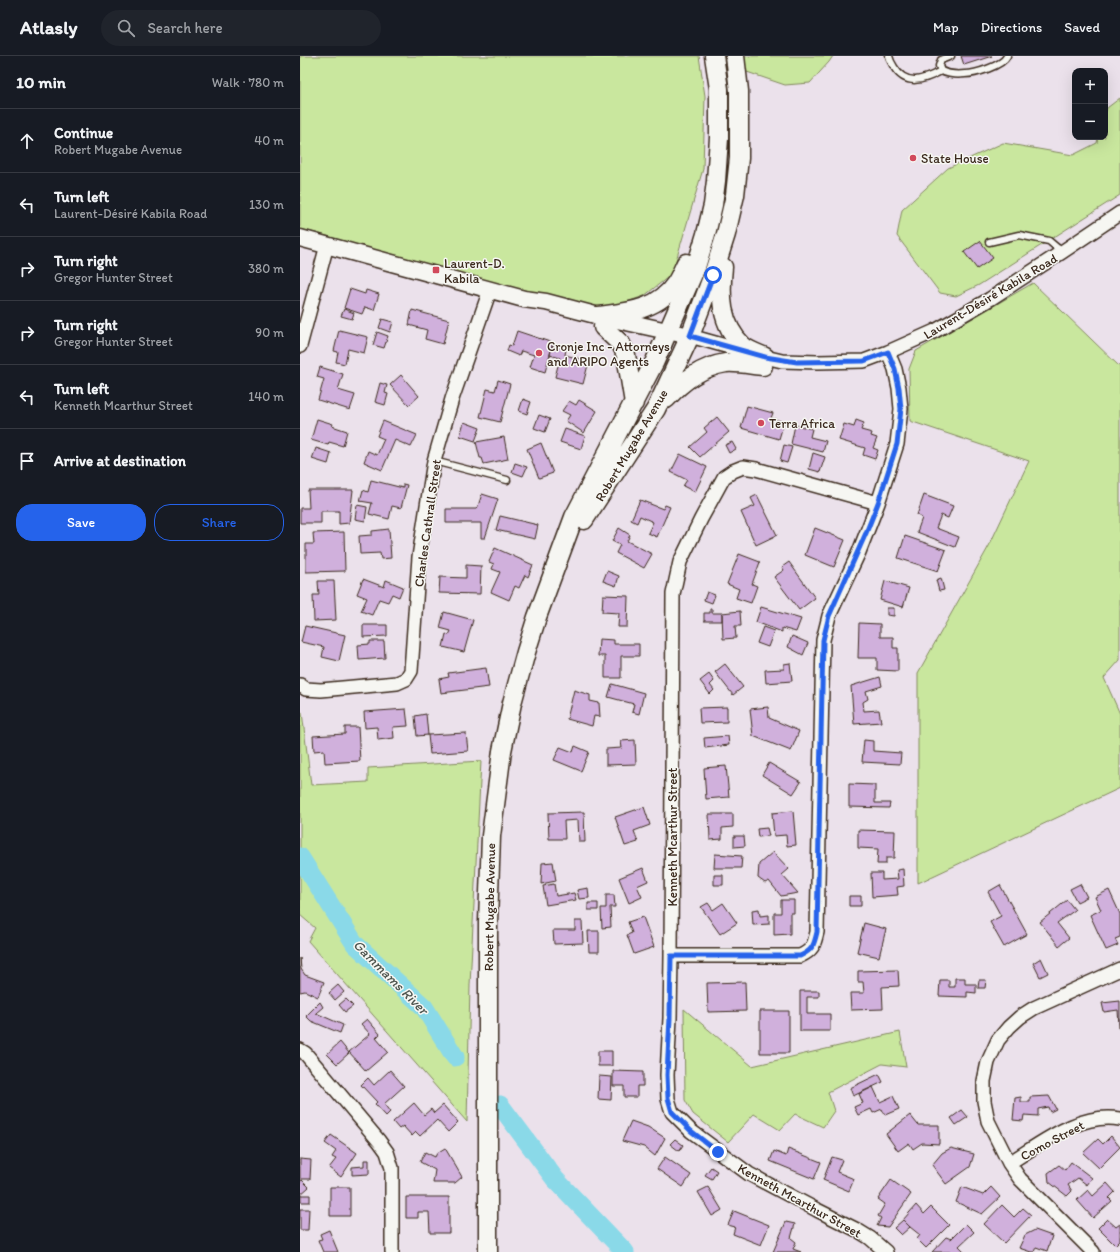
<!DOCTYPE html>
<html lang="en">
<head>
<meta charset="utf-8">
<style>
	:root { --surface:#171b24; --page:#20242c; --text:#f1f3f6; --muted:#9ea1a6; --line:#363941; --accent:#2563eb }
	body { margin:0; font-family:Itim,sans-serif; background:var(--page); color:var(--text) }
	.controls { position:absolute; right:12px; top:12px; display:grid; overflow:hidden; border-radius:8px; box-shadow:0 4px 16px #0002 }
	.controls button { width:36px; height:36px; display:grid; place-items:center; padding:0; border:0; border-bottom:1px solid var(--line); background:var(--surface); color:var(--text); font:20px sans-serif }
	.stop { position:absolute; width:12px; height:12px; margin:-9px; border:3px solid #2563eb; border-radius:50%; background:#fff }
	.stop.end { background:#2563eb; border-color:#fff; box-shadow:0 1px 4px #0008 }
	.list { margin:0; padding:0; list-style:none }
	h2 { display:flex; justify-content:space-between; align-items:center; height:52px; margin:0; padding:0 16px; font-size:17px }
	h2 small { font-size:13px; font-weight:400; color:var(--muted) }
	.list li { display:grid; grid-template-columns:26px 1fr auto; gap:12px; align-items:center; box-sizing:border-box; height:64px; padding:0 16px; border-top:1px solid var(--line) }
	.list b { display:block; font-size:15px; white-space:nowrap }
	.list p { margin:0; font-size:13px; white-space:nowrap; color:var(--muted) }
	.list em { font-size:13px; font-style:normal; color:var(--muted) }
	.actions { display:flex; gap:8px; padding:12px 16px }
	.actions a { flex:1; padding:9px 0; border:1px solid var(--accent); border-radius:16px; text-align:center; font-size:14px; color:var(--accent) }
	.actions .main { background:var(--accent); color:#fff }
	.icon { flex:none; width:22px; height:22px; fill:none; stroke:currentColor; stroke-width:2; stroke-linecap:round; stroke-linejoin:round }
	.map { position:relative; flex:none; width:820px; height:1196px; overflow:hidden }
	header { display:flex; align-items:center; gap:24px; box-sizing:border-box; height:56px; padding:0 20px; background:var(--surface); border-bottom:1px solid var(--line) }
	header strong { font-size:19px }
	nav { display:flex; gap:22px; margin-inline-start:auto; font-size:14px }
	.search { width:280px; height:36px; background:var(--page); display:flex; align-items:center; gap:10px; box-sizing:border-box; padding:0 14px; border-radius:22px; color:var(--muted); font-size:15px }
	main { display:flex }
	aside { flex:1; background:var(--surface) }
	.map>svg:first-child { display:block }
</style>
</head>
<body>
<header>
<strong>Atlasly</strong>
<div class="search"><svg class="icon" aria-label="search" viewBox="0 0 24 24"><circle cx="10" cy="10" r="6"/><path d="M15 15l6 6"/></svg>Search here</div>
<nav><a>Map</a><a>Directions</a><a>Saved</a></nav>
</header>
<main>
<aside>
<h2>10 min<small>Walk · 780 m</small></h2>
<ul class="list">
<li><svg class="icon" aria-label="ahead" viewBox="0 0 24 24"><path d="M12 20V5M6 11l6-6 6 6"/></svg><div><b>Continue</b><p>Robert Mugabe Avenue</p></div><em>40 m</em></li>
<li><svg class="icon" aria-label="left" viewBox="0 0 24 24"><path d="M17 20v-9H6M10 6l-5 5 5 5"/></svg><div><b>Turn left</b><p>Laurent-Désiré Kabila Road</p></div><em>130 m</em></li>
<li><svg class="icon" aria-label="right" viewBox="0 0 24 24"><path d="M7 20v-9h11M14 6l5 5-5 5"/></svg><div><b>Turn right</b><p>Gregor Hunter Street</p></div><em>380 m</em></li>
<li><svg class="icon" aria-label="right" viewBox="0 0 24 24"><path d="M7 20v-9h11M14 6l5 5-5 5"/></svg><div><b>Turn right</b><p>Gregor Hunter Street</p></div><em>90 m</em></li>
<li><svg class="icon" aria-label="left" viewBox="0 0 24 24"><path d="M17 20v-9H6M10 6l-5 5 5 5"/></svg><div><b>Turn left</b><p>Kenneth Mcarthur Street</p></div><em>140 m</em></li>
<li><svg class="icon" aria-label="arrive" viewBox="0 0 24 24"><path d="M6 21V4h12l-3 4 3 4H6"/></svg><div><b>Arrive at destination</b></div></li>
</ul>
<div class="actions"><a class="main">Save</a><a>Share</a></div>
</aside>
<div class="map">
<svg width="820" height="1196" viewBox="0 0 820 1196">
	<rect width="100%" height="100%" fill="#ebe1eb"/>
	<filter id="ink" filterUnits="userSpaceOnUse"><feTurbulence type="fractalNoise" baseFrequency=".025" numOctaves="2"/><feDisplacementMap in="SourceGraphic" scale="8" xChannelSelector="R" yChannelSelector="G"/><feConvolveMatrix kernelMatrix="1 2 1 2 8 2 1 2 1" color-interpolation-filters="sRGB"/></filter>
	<g filter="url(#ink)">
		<path fill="#c9e79e" stroke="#82885e" d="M0 0H399L405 40 403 113 372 218 344 240 300 255 190 234 27 180 0 173Z
			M442 0H533L529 6 510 27 485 29 444 15Z
			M820 42V139L679 229 656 240 640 237 597 180 602 154 648 112 703 87 773 99 797 87 798 81H805V58L807 52Z
			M733 227 820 311V604L804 622 820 658V732L618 827V617L689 490 729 405 610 365 609 313 616 295Z
			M0 656H2L11 729 68 726V712L181 705 170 929 167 1066 8 885 15 872 0 859Z
			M384 953 452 1010 600 976 606 1011 582 1008 528 1036 534 1055 523 1071 495 1058 480 1074 454 1058 428 1086 393 1058 385 1044Z"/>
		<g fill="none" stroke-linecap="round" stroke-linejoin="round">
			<path stroke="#8ad9e8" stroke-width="19" d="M0 801 55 888 124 951 155 1001
				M200 1049 255 1123 325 1196"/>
		</g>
		<path fill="#d0b0dc" stroke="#3b2a1e" d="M661 0H692L664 9Z
			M680 185 693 202 677 213 664 196Z
			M50 233 65 238 66 234 79 238 74 254 65 251 62 258 44 252Z
			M44 253 54 257 52 263 41 260Z
			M112 254 149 264 143 288 125 283 127 274 109 269Z
			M82 263 93 266 90 276 79 272Z
			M39 274 68 281 64 297 48 293 45 308 36 306 38 296 34 295Z
			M217 275 253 287 245 316 230 311 234 299 221 295 219 300 207 295 209 289 212 290Z
			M77 276 88 280 84 292 73 289Z
			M252 290 266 293 265 299 289 305 283 328 255 321 260 302 250 299Z
			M20 311 43 318 38 334 55 339 50 354 18 344 24 323 17 321Z
			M101 319 119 340 109 349 90 329Z
			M198 324 210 328 200 366 180 361 187 333 195 335Z
			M80 327 87 329 85 337 88 338 85 349 75 346Z
			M223 343 231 346 227 358 219 355Z
			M279 344 297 355 284 377 266 365 270 359 262 355 269 345 276 349Z
			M447 350 473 357 471 362 484 366 479 383 441 372Z
			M239 359 250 363 245 376 234 372Z
			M417 361 429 376 400 401 390 391 407 376 404 372Z
			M17 363 33 368 32 370 47 375 43 390 29 386 28 389 11 384Z
			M556 364 564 367 561 374 572 377 571 380 577 382 573 392 578 394 575 403 563 399 565 392 539 384 544 368 554 371Z
			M83 365 117 379 111 391 95 384 82 414 64 406 68 395 77 399 84 383 77 380Z
			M164 366 180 372 175 385 160 380Z
			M495 369 512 373 510 381 526 385 523 396 491 388Z
			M265 373 285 380 281 393 260 386Z
			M204 381 208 403 184 408 182 402H180L176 386Z
			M432 386 436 393 429 397 425 389Z
			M241 387 253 417 239 422 227 393Z
			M484 389 492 391 487 407 480 405Z
			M16 392 31 397 28 408 12 403Z
			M513 397 525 401 520 416 509 413Z
			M380 398 407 411 395 436 383 430 387 424 371 416Z
			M215 407 227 411 223 420 212 416Z
			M71 424 103 432V428L107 429 101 452 92 450 89 463 69 458 72 447 60 445 63 434 68 436Z
			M8 434H53L49 467 39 468V455H21V467H0V452H9Z
			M182 438 198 443 185 482H181V467H146V453H177Z
			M457 439 477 479 456 489 441 456 455 450 451 442Z
			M624 439 653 450 648 462 641 459 636 472 659 481 655 491 617 476 622 462 617 459Z
			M340 444 363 453 365 449 370 451 357 481 348 477 353 466 340 460 337 467 331 464Z
			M57 449 67 451 65 465 55 463Z
			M200 460 238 469 235 483 196 474Z
			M319 472 330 479 327 485 352 498 344 512 316 497 320 489 312 485Z
			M515 472 545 484 534 511 505 499Z
			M89 473 91 502 81 503 80 497 60 498 59 480 72 479V475Z
			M44 476 45 515 6 516V488H14L13 477Z
			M605 480 646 494 638 515 598 502Z
			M195 492 233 509 228 521 225 519 219 532 215 530 209 544 191 536 200 516 192 513 194 508 189 506Z
			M439 498 460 506 452 528 457 530 451 547 436 542 439 533 427 528Z
			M489 506 515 542 499 554 474 521 484 514 482 511Z
			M166 509 181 510 180 538 139 537 140 521 166 522Z
			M307 515 319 520 316 530 303 525Z
			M641 522 644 534 639 535 636 524Z
			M63 523 84 531 86 524 103 531 99 541 92 538 88 546 79 543 72 559 61 555 67 542 57 538Z
			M18 525H34L36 564 14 565 13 539H19Z
			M585 525 609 532 603 551 580 544Z
			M407 536 415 539 412 547 404 544Z
			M303 539 328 540 327 571H318L319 557 302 556Z
			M461 551 501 563 496 576 482 572V576L456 566Z
			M587 552H594V560L587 559Z
			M410 553H412V557H422V565H404V557H410Z
			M440 555 441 570H435L436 582 423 583 422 557Z
			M144 556 173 564 164 596 143 591 146 578 149 579 151 575 140 572Z
			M559 567 580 568V581H593V592H598V615L577 614V602H558Z
			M63 569H87V580L63 581Z
			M5 570 45 579 39 605 22 601 24 591 1 586Z
			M463 571 474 575 468 591 457 587Z
			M492 580 508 587 503 599 488 591Z
			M299 583 314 584V588H339V600H321V622H305V600H298Z
			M70 585H84L85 602 59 604 58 589 70 588Z
			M490 607 492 625 466 627 465 614 484 613V608Z
			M425 608 443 631 433 639 415 616Z
			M186 612 189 631 141 637 139 623 149 621 148 617Z
			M409 618 414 625 410 629 414 634 410 638 400 625Z
			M580 621 582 630 566 635 568 643 563 646 564 655 579 654 581 666 554 668 551 630Z
			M312 628 344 637 339 658 332 656 334 648 308 641Z
			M274 634 290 639V645L299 647 300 661 294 660 292 670 267 663Z
			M427 651V666L400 667 399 652Z
			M468 651 469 662 499 675 491 695 453 680 450 653Z
			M106 653 108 670 93 671 94 682 78 684 77 671 65 672 64 656Z
			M126 658 128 679 117 680 115 660Z
			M45 671H58L60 705 25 707 24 694 14 695 13 680 45 678Z
			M166 677 168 695 130 698 128 679Z
			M428 680 429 689 405 692 404 682Z
			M335 684 336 708 306 709V693L322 692 321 685Z
			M564 684 573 685V695L601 697 600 708 562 706Z
			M275 690 289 696 281 715 254 704 260 691 273 696Z
			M469 707 501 726 493 738 462 719Z
			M426 710 429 741 406 743 404 712Z
			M549 728 575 729V747H590L589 752 549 751Z
			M344 751 350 769 334 775 338 786 325 790 315 761Z
			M493 755 496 789 487 790 486 779 474 780 472 757Z
			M284 756 285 786H279L278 764 264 765 265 783H249L248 757Z
			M409 758H433V771L422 772V783L410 784Z
			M467 772 469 780 458 781 457 773Z
			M558 774 595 775 594 802H586V808H577L578 793 558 792Z
			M434 780H444L445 790 434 791Z
			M473 796 489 813 482 819 498 837 481 840 469 825 465 827 458 822 459 808Z
			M415 798 442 800 441 812H414Z
			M253 806 256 825 241 828 242 807Z
			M343 812 348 825 337 830 342 841 329 847 319 822Z
			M603 813 604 830 597 831 598 839 572 841 571 817H582V824L598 823 597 814Z
			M414 819H423V829H414Z
			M254 828 256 840 274 837 276 844 246 849 243 830Z
			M780 828 787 841 777 846 770 833Z
			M700 829 727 878 704 891 690 866 701 860 688 836Z
			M288 832 289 842 279 843 277 834Z
			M809 834 820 858V881L815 883 818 889 806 894 790 859 801 854 795 841Z
			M306 839H314L315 851H310L311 871 302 872 301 852H306Z
			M549 840H561V850H549Z
			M481 844H494V857H490V878L474 879V857H481Z
			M767 844 775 854 757 867 769 882 759 890 740 866Z
			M288 847H298V854H288Z
			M408 847 413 854 423 847 437 867 420 878 401 851Z
			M459 853 460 860 469 859V868L453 869 452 854Z
			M343 861 354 891 334 898 327 879 332 877 328 866Z
			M275 865H282L283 887 254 888 253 874H275Z
			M564 867 586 873 579 901 557 896Z
			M288 875H299V896H289Z
			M0 902 1 913 5 919 24 926 18 941 5 935 0 936Z
			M741 902 748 917 740 921 733 907Z
			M598 914 599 930 582 931 583 953 551 954 550 937H564L563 926H558V915Z
			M655 922H665V928H676V937L667 936V941L639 940 640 924H649V931H655Z
			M679 924H686L685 932H678Z
			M445 926 446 955 408 956 407 927Z
			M38 929 44 936 35 944 29 937Z
			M500 935H519V941H507V958H530V975H500Z
			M46 943 53 950 45 956 39 949Z
			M820 945V971H819L818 954 804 956 802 947Z
			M20 946 23 951 16 957 43 969 40 977 11 965 6 960Z
			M460 955H489V997H460Z
			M67 963 80 978 76 982 88 996 66 1015 49 996 70 978 61 968Z
			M40 986 49 997 37 1008 27 998Z
			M298 995H312V1010H298Z
			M90 1014 104 1030 84 1048 90 1056 86 1060 75 1048 77 1046 61 1029 68 1022 74 1029Z
			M313 1015 343 1016V1030H337V1041H324V1030H313Z
			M579 1018 583 1026 553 1040 550 1032Z
			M299 1020 312 1021 311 1044 298 1043Z
			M573 1031 580 1046 593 1040 599 1053 585 1059 582 1053 573 1057 571 1053 558 1059 554 1051 563 1047 559 1038Z
			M749 1040 756 1053 750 1056 748 1051 738 1053V1060L724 1059 723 1065 713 1064 715 1042 721 1041V1046H730V1041Z
			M114 1047 124 1059 131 1053 134 1057 143 1049 158 1066 148 1076 137 1064 120 1080 116 1076 112 1080 103 1070 99 1073 93 1066Z
			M662 1054 668 1061 656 1069 651 1062Z
			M610 1059 618 1069H639V1088L622 1087 613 1093 609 1087 598 1095 586 1078Z
			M331 1065 348 1071 365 1082 355 1100 344 1091 322 1085Z
			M31 1079 57 1097 41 1121 29 1112 36 1103 32 1101 36 1095 25 1087Z
			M811 1080 820 1091 799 1112 783 1097 798 1083 803 1088Z
			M375 1083 383 1089 379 1095 370 1088Z
			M145 1092 162 1121 155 1127H133L135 1114 120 1106 125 1096 135 1101 137 1097Z
			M651 1092 674 1098 670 1111 646 1128 632 1109 642 1097Z
			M488 1093 521 1106 514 1123 470 1105 474 1095 486 1100Z
			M365 1101 391 1119 383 1131 357 1113Z
			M532 1101 542 1104 537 1116 554 1123 549 1135 523 1124Z
			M0 1103 11 1104 10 1123H0Z
			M64 1104H69V1118L52 1119V1111L64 1110Z
			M771 1106 792 1122 787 1129 778 1122 768 1129 772 1135 767 1140 749 1126 748 1117 759 1109 765 1114Z
			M411 1111 417 1115 412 1123 405 1119Z
			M2 1124 9 1131 0 1139V1126Z
			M591 1124 611 1138 588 1171 577 1170 581 1162 578 1160 585 1148 578 1143Z
			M807 1127 815 1136 809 1142 812 1145 793 1162 777 1144 788 1134 793 1140Z
			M30 1131H50V1160H30Z
			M408 1131 422 1154 412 1160 398 1136Z
			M662 1131 683 1139 691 1131 700 1141 682 1158 656 1146Z
			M1 1139H10V1146H1Z
			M106 1141H149V1177H130L129 1156H118V1162H106Z
			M616 1149 624 1158 631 1151 649 1169 626 1192 617 1183 620 1179 610 1171 603 1164Z
			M702 1149 714 1161 723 1152 731 1159 704 1187 684 1168Z
			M0 1153H9L8 1174H0Z
			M434 1155 469 1169 461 1189 433 1178 435 1171 428 1169Z
			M807 1163 816 1171 820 1168V1184L815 1189 798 1172Z
			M603 1164 610 1171 601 1179 594 1172Z
			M486 1166 495 1168 491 1182 496 1186 493 1193 501 1196H473Z
			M666 1168 674 1176 659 1190 665 1196H632L646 1181 651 1183Z
			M29 1174 38 1196H23L18 1184 22 1183 20 1178Z
			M735 1174 752 1180 747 1195 736 1191 734 1196H731L719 1192 725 1179Z"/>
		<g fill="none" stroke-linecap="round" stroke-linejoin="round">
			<g stroke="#3b2a1e" stroke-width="9">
				<path id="service" d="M589 0C590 4 592 8 594 11 606 31 624 24 641 15
					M651 0 641 4 639 10 641 15C648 18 657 19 665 18 675 18 702 10 707 0
					M689 186 719 179 749 185 762 196
					M134 405 207 424"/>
			</g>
			<g stroke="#3b2a1e" stroke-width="16">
				<path id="minor" d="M390 280 465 301 482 305 518 306 564 305 588 296 635 275 690 243 762 196 820 157
					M0 290 27 189
					M578 447 456 413 443 411 433 415 424 421 401 463 380 506 373 538 371 900 370 962 367 1019 368 1043 372 1056 391 1075 449 1118 517 1154 557 1174 570 1182 586 1196
					M0 629 6 633 21 634 97 627 106 623 111 615 119 501 134 405 152 343 190 234
					M371 900H500C513 894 514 889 517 876L523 584 529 560 559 496 578 447 597 388 601 353 599 332 595 313 588 296
					M0 994 5 997 79 1085 87 1096 92 1112V1196
					M709 1107C742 1087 779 1056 820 1063
					M793 1196 720 1123 709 1107 688 1065 684 1045V1025L688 1006 698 984 709 971 720 961 734 952 820 913"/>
			</g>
			<g stroke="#3b2a1e" stroke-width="19">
				<path id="tertiary" d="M0 182 224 243 246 246 299 260 390 280"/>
			</g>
			<g stroke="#3b2a1e" stroke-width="21">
				<path id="secondary" d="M423 211C420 240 420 268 443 290 449 295 459 298 465 301
					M299 260C329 256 358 254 376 227 380 221 383 213 386 207
					M303 271 321 288 326 299 334 347
					M366 343C383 325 401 311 426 307 437 306 452 309 463 310
					M284 464 356 353 390 280 413 219 426 178 435 139 439 102V35L435 0
					M188 1196V866L191 780 202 695 212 647 226 596 237 561 274 461 355 305 396 211 406 178 413 149 416 125 419 82V33L414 0"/>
			</g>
			<use href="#service" stroke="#f6f6f2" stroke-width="6"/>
			<use href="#minor" stroke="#f6f6f2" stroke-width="13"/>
			<use href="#tertiary" stroke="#f6f6f2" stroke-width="16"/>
			<use href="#secondary" stroke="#f6f6f2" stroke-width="18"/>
		</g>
	</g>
	<g fill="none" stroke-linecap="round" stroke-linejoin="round" filter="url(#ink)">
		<path stroke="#2563eb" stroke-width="5" d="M413 219 390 280 465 301 497 306 564 305 588 296 595 313 599 332 601 353 597 388 578 447 566 477 529 560 523 584 517 876C514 889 513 894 500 900H371L370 962 367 1019 368 1042 372 1056 391 1075 418 1096"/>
	</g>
	<g fill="#d1495b" stroke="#f6f6f2" stroke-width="1.5">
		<circle cx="613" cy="102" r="4"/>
		<rect x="132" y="210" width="8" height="8" rx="2"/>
		<circle cx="239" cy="297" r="4"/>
		<circle cx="461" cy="367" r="4"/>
	</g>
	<g text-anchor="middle" stroke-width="3" stroke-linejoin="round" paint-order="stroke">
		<g font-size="13" fill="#3b2a1e" stroke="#f6f6f2" text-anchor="start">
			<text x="621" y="107">State House</text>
			<text x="144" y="212">Laurent-D.<tspan x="144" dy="15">Kabila</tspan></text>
			<text x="247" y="295">Cronje Inc - Attorneys<tspan x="247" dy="15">and ARIPO Agents</tspan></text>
			<text x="469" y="372">Terra Africa</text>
		</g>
		<g font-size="13" fill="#3b2a1e" stroke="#f6f6f2">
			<text transform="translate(690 240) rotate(-31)" y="5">Laurent-Désiré Kabila Road</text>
			<text transform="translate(331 389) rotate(-59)" y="5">Robert Mugabe Avenue</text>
			<text transform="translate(127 467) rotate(-82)" y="5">Charles Cathrall Street</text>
			<text transform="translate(372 781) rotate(-90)" y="5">Kenneth Mcarthur Street</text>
			<text transform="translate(189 851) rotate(-89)" y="5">Robert Mugabe Avenue</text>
			<text transform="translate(752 1084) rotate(-28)" y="5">Como Street</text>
			<text transform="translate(500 1144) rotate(29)" y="5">Kenneth Mcarthur Street</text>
		</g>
		<g font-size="14" font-style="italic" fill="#4f5650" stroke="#f6f6f2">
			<text transform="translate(91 921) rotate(45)" y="5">Gammams River</text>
		</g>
	</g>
</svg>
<div class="controls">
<button>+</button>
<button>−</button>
</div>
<div class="stop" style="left:413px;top:219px"></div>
<div class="stop end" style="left:418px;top:1096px"></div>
</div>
</main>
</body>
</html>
